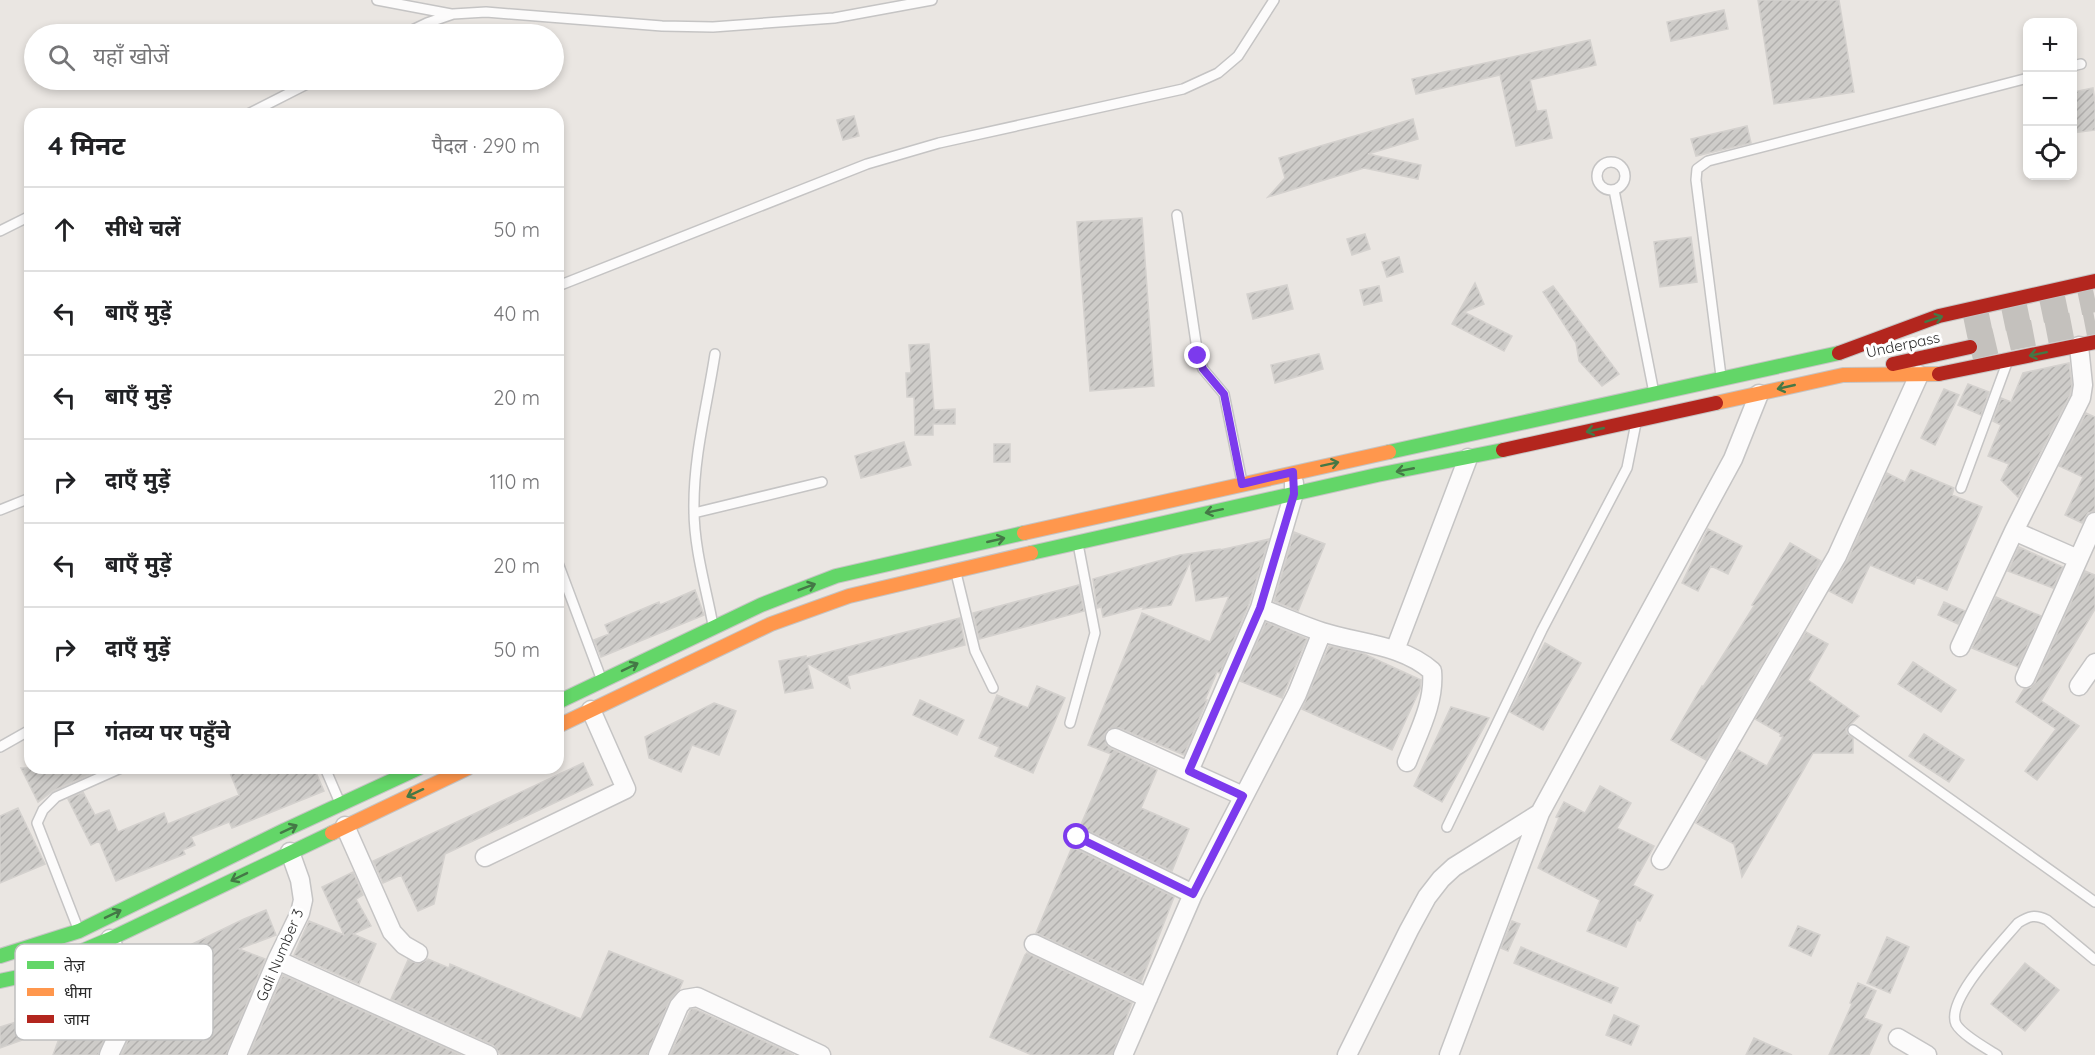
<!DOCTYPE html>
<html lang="hi">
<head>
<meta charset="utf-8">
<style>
	:root { --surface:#fff; --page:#f6f6f6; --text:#202124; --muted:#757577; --line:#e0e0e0 }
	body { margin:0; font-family:Quicksand,"Noto Sans Devanagari",sans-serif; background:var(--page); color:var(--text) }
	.controls { position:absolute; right:18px; top:18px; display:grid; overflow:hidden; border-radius:12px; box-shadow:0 3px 9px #0003 }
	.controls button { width:54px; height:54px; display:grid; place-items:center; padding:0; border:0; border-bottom:2px solid var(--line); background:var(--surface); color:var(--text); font:30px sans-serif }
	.stop { position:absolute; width:18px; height:18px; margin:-14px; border:4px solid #7c3aed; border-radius:50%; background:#fff }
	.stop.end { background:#7c3aed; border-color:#fff; box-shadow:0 2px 6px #0008 }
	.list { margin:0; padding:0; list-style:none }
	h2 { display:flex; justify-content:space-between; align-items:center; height:78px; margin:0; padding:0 24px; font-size:26px }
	h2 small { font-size:20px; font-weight:400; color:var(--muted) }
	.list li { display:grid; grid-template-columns:39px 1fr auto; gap:18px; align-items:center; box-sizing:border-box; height:84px; padding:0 24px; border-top:2px solid var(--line) }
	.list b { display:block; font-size:22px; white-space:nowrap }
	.list em { font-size:20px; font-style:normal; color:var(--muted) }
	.icon { flex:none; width:33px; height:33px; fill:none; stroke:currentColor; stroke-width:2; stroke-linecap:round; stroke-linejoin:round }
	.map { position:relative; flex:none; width:2095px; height:1055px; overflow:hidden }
	.search { position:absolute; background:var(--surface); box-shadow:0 3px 9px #0003; left:24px; top:24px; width:540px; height:66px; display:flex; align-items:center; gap:15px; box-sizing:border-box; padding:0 21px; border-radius:33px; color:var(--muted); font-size:22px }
	.panel { position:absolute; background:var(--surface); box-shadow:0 3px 9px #0003; left:24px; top:108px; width:540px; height:666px; border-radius:18px }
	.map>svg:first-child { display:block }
</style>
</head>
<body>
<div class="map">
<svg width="2095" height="1055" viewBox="0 0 2095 1055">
	<defs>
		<pattern id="building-hatch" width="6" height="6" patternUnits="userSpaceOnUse" patternTransform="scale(1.5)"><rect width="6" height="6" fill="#ceccc9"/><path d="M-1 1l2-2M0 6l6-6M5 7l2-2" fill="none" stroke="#b1afad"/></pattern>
	</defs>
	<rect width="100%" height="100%" fill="#eae6e2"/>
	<path fill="url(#building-hatch)" stroke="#d4d1ce" stroke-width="1.5" d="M1758 0H1839L1854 92 1774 104Z
		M1724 10 1728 29 1671 41 1667 22Z
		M1590 40 1596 65 1530 80 1537 111 1546 110 1552 138 1516 146 1500 75 1416 94 1412 79Z
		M2093 88 2095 103V130L2073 133V92Z
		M854 116 859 136 843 140 837 120Z
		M1413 119 1418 139 1368 154 1421 165 1418 179 1364 168 1268 197 1285 178 1279 158Z
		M1747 126 1751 143 1696 156 1691 139Z
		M1142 218 1154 386 1090 391 1077 222Z
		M1365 234 1370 249 1352 255 1347 239Z
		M1691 237 1697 282 1660 287 1654 242Z
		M1399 257 1403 272 1387 277 1382 262Z
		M1475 283 1484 304 1464 312 1512 336 1504 351 1452 324Z
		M1287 285 1293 309 1253 319 1247 294Z
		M1379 286 1382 301 1364 305 1360 290Z
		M1553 286 1619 374 1602 386 1579 361 1576 343 1543 292Z
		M929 344 934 410 955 409V424H933V435H915L914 397H907L906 373H911L909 345Z
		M1319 354 1323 369 1275 383 1271 365Z
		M2069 363 2072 385 2070 395 2018 497 2001 480 2009 464 1988 456 2001 425 1993 421 2001 398 2011 402 2023 373Z
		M1968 384 1989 392 1981 415 1958 405Z
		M1944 389 1959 395 1935 445 1921 438Z
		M2086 413 2095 417V511L2088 513 2082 523 2065 515 2083 477 2059 466Z
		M904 442 911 465 861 478 855 456Z
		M994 444H1010V462H994Z
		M1911 470 1954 488 1952 495 1982 507 1947 590 1917 577 1914 584 1870 565 1852 603 1829 591 1847 561 1887 473 1905 482Z
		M1708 529 1742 546 1728 574 1711 566 1698 591 1682 583Z
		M1294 532 1325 544 1298 611 1274 601Z
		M1269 539 1249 604 1220 673 1217 672 1205 700H1207L1184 755 1119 728 1109 729 1105 734 1106 744 1110 748 1157 770 1141 808 1189 829 1172 871 1080 827 1111 754 1088 745 1142 613 1210 642 1229 596 1196 601 1190 562 1171 605 1143 609 1145 606 1103 617 1101 607 1097 608 1093 579 1180 555 1220 549V550Z
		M1790 543 1821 561 1706 760 1671 740 1702 686 1703 687 1754 606 1752 605Z
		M2019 547 2063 567 2053 588 2008 571Z
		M2085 571 2095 575V609L2041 701 2079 726 2037 780 2025 771 2056 729 2016 702 2024 689 2031 687 2035 683Z
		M1079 585 1084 611 979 639 973 613Z
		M695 590 704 615 601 657 594 640 609 634 605 625 659 602 660 605Z
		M1996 597 2041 616 2018 667 1972 648Z
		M1944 602 1965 611 1958 624 1938 615Z
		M960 618 965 645 847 676 850 688 807 663 813 688 785 693 779 661 806 656V658Z
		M1266 622 1307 639 1282 698 1240 681Z
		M1806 632 1828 644 1808 680 1859 716 1846 729 1847 733 1853 738V753H1813L1742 877 1734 844 1696 823 1738 750 1767 766 1783 737 1780 736 1781 734 1755 719Z
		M1545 643 1581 663 1543 730 1510 712Z
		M1329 646 1362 653 1421 680 1420 689 1392 750 1302 709Z
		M1913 662 1956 690 1941 712 1898 684Z
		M1037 686 1065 698 1033 773 995 756 999 747 979 738 997 695 1028 708Z
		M920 700 964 720 957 735 913 715Z
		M714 703 736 711 719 755 692 745 681 772 649 758 645 737Z
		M1451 707 1489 718 1442 802 1414 786Z
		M1924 734 1964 760 1949 782 1909 756Z
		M583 763 593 785 445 854 434 904 418 911 401 875 383 883 373 861Z
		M21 768H104L53 791 38 802Z
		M228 768H314L324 791 232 828 229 822 191 837 195 845 183 850 185 854 116 881 99 841 91 845 68 799 83 792 95 815 109 810 118 832 164 813 168 824 239 795Z
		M1600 786 1631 803 1617 828 1654 846 1633 885 1653 895 1640 921 1637 920 1626 947 1587 931 1600 900 1538 868 1559 818 1556 817 1564 802 1585 813Z
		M18 808 45 864 0 883V816Z
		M1072 847 1174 897 1141 982 1036 933Z
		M353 872 363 895 356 899 371 926 353 934 376 944 359 984 294 955 309 921 344 935 322 887Z
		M266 910 276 935 239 949 265 959 226 1055H121L136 1023 140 1008V990L134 967 184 948 244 919Z
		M1512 921 1520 924 1508 951 1501 948Z
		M1798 926 1820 935 1811 956 1789 946Z
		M1887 937 1909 947 1890 993 1867 983Z
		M1521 947 1618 988 1611 1003 1514 963Z
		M609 951 683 981 679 990 669 1002 647 1055H501L493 1045 391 999 408 960 419 964 428 959 449 968 450 964 581 1019Z
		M1027 953 1132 1003 1112 1055H1032L990 1037 1025 955Z
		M2025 963 2059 990 2025 1031 1991 1004Z
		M283 975 461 1055H249Z
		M114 978 118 993V1005L98 1055H53L64 1025 0 1048V1027L16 1022 15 1019 54 1005V1007L109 986 107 980Z
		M1858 983 1876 991 1864 1018 1882 1025 1869 1055H1829L1852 1004 1850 1003Z
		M691 1009H695L794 1055H670Z
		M1614 1015 1639 1026 1631 1045 1606 1035Z
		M1754 1038 1792 1055H1746Z"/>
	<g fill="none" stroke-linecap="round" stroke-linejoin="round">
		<path stroke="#c4c1bd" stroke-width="26" stroke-dasharray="26 13" stroke-linecap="butt" d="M1965 326 2095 299
			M1970 347 2012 337 2095 321"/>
		<g stroke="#c5c4c4" stroke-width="12">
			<path id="lane" d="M377 0 451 14
				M404 34 427 23 453 14 486 12 662 26 713 27 834 18 932 0
				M2072 66 2081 64
				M248 114 315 80
				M1597 176a14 14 0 1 1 28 0a14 14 0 1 1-28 0Z
				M1614 190 1654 393
				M1177 215 1198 356 1203 369 1224 394 1242 482
				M0 231 30 216
				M558 286 867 164 939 143 1183 89 1218 73 1238 56 1274 0
				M1721 376 1696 180 1697 169 1708 161 2028 78
				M1961 488 2007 363
				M0 510 30 498
				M694 513 822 482
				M558 563 601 678
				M956 573 975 651 993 688
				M713 625C706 588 694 548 694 510 693 458 707 406 715 354
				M1070 723 1095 633 1078 544
				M1853 730 2095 902
				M0 747 30 730
				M325 768 340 803
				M1447 827 1542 630 1627 468 1636 423
				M79 931 37 823 43 810 56 797 121 768
				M1997 1055C1986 1048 1962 1035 1956 1024 1945 1000 2003 941 2018 923 2029 916 2035 914 2047 920L2095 960"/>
		</g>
		<g stroke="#c5c4c4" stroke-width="21">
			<path id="street" d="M2014 531 2078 559
				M1260 608C1281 616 1301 625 1322 632 1359 644 1401 644 1432 671 1435 703 1418 733 1407 762
				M1960 647 2014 531 2081 398 2083 385 2079 346
				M1395 650 1468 458
				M2025 678 2095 522
				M2079 686 2095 663
				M1115 738 1243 796
				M1189 771 1260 608 1294 493V483
				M345 826 392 932 404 945 418 953
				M1077 837 1193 894
				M485 857 626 789 591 710
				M1661 860 1837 556 1919 375
				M1034 944 1148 998
				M277 960 488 1055
				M1898 1038 1927 1055
				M109 1055C115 1040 126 1023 129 1007 134 988 117 957 110 939
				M237 1055 277 960 300 913 303 900 300 880 290 852
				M658 1055 679 1006 685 999 697 997 821 1055
				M1123 1055 1193 894 1297 694 1322 632
				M1347 1055 1409 930 1427 897 1441 879 1454 867 1540 813
				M1449 1055 1540 813 1733 459 1759 394"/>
		</g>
		<g stroke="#c5c4c4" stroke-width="16">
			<path id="fast" d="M1389 452 1839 353
				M1031 553 1377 475 1503 450
				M558 702 761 605 836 576 1024 533
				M0 956 79 931 285 830 419 768
				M0 981 23 976 110 939 332 833"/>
		</g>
		<g stroke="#c5c4c4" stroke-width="16">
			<path id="slow" d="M1716 403 1843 375 1939 374
				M1024 533 1389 452
				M558 726 771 624 849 596 1031 553
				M332 833 468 768"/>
		</g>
		<g stroke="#c5c4c4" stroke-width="16">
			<path id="jam" d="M1839 353 1939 316 2095 281
				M1893 364 1970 347
				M1939 374 2095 342
				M1503 450 1716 403"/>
		</g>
		<use href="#lane" stroke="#fcfbfb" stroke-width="9"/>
		<use href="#street" stroke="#fcfbfb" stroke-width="18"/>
		<use href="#fast" stroke="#63d668" stroke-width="14"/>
		<use href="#slow" stroke="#ff974d" stroke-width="14"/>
		<use href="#jam" stroke="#b3261e" stroke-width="14"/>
	</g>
	<defs><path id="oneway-shaft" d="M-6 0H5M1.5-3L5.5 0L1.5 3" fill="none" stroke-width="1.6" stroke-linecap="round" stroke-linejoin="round" transform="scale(1.5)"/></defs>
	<g stroke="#447846">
		<use href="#oneway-shaft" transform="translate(1934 319) rotate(-18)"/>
		<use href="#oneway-shaft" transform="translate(2038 354) rotate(168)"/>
		<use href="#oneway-shaft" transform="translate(1786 387) rotate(167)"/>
		<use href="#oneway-shaft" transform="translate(1595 430) rotate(167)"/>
		<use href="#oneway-shaft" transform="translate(1330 464) rotate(-12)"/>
		<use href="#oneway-shaft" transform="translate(1405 470) rotate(169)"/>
		<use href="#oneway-shaft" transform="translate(1214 511) rotate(168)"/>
		<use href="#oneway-shaft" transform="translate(996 540) rotate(-13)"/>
		<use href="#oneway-shaft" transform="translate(807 587) rotate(-21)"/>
		<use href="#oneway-shaft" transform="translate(630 667) rotate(-26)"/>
		<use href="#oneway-shaft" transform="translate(415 793) rotate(155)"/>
		<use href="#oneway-shaft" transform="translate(289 829) rotate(-25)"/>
		<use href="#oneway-shaft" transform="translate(239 877) rotate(154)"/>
		<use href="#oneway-shaft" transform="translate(113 914) rotate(-26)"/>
	</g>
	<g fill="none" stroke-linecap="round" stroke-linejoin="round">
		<path stroke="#7c3aed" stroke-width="8" d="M1077 837 1193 894 1243 796 1189 771 1260 608 1294 494 1293 472 1242 484 1224 394 1203 369 1198 356"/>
	</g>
	<g text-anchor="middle" stroke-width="6" stroke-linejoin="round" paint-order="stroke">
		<g font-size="15" fill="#2b2b2b" stroke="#fff">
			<text transform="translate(1903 345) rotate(-12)" y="5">Underpass</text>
			<text transform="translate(280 955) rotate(-67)" y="5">Gali Number 3</text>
		</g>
	</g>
	<rect x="15" y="944" width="198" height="96" rx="9" fill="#fff" stroke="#bfbfbf" stroke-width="1.5"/>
	<rect x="27" y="961" width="27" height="8" fill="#63d668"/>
	<rect x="27" y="988" width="27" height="8" fill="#ff974d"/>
	<rect x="27" y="1015" width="27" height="8" fill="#b3261e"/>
	<g font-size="16" fill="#2b2b2b">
		<text x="64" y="971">तेज़</text>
		<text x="64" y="998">धीमा</text>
		<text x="64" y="1025">जाम</text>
	</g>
</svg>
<div class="controls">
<button>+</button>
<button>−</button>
<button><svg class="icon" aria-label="locate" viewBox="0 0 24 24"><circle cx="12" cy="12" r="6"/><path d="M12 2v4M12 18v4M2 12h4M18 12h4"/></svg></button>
</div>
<div class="stop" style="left:1077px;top:837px"></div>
<div class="stop end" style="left:1198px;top:356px"></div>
<div class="search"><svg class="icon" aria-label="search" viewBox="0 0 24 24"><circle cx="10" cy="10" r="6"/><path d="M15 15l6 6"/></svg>यहाँ खोजें</div>
<section class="panel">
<h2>4 मिनट<small>पैदल · 290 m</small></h2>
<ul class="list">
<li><svg class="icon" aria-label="ahead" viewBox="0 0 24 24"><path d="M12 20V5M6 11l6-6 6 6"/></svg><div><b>सीधे चलें</b></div><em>50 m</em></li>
<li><svg class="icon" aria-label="left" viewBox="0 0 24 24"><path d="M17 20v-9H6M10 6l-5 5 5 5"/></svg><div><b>बाएँ मुड़ें</b></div><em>40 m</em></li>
<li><svg class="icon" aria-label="left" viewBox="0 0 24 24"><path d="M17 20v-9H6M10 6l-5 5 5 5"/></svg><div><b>बाएँ मुड़ें</b></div><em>20 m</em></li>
<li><svg class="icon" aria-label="right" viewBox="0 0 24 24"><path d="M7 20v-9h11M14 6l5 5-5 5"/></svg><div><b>दाएँ मुड़ें</b></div><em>110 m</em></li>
<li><svg class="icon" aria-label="left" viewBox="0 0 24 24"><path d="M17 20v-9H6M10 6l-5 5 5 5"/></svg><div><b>बाएँ मुड़ें</b></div><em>20 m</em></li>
<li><svg class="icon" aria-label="right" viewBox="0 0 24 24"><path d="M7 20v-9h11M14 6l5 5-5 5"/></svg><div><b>दाएँ मुड़ें</b></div><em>50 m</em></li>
<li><svg class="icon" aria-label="arrive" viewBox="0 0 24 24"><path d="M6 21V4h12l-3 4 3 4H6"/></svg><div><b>गंतव्य पर पहुँचे</b></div></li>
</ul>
</section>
</div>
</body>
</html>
